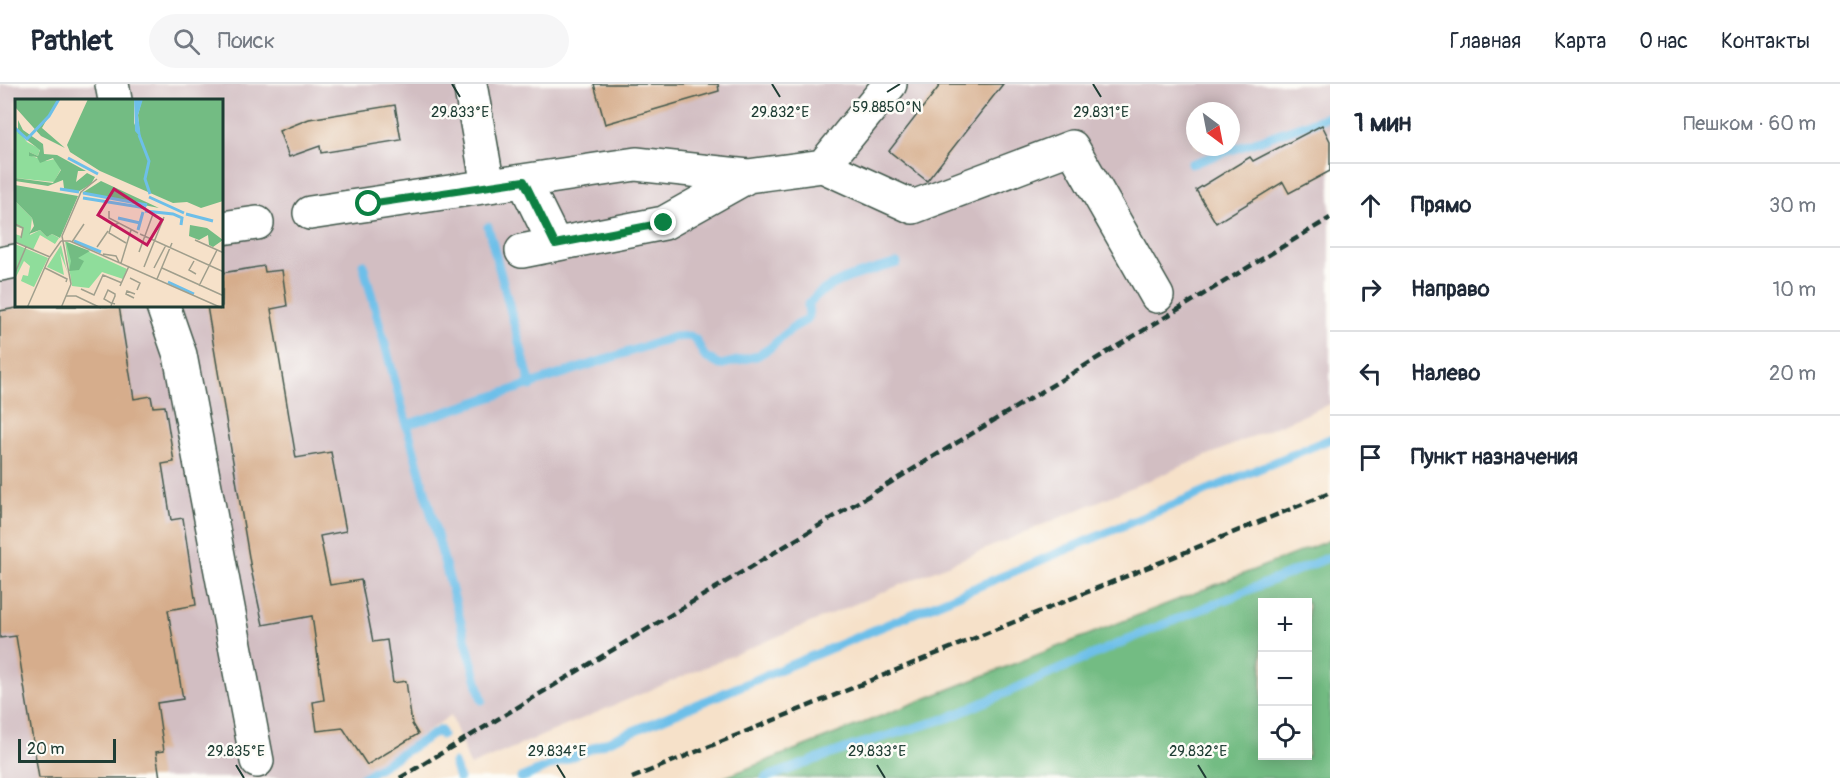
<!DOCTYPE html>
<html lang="ru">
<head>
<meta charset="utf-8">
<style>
	:root { --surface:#fff; --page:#f6f6f7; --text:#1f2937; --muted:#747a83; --line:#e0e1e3 }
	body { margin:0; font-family:Pangolin,sans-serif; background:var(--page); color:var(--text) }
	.controls { position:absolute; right:18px; bottom:18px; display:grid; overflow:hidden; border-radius:0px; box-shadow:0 3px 15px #0003 }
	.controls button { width:54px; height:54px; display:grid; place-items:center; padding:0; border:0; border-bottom:2px solid var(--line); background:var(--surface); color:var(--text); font:30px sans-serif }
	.compass { position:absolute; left:1186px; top:18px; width:54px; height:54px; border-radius:50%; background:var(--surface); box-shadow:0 3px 15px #0003; rotate:148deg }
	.scale { position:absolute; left:18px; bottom:15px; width:98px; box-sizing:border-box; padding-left:6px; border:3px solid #1f3d34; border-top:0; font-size:16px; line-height:21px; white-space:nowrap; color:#1f3d34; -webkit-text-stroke:4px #fdfcf7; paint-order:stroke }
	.stop { position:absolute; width:18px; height:18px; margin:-14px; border:4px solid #0b8043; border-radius:50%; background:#fff }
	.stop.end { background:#0b8043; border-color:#fff; box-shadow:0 2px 6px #0008 }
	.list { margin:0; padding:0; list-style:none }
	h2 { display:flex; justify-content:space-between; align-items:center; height:78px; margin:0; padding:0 24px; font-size:26px }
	h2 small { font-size:20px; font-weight:400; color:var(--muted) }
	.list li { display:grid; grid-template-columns:39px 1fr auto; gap:18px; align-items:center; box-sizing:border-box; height:84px; padding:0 24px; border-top:2px solid var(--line) }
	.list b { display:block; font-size:22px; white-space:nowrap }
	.list em { font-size:20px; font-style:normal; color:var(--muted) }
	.icon { flex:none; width:33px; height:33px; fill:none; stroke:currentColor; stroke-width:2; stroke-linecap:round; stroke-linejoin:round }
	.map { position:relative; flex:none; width:1330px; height:694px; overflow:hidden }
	header { display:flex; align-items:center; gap:36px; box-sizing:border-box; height:84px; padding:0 30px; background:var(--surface); border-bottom:2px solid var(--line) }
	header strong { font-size:28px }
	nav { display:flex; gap:33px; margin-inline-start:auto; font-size:21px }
	.search { width:420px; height:54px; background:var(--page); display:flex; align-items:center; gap:15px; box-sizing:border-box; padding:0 21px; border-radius:33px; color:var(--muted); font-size:22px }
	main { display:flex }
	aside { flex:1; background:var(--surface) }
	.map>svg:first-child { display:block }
</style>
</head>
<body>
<header>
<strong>Pathlet</strong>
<div class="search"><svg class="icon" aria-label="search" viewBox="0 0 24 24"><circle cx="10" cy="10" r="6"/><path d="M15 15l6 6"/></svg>Поиск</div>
<nav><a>Главная</a><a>Карта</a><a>О нас</a><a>Контакты</a></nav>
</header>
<main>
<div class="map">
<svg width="1330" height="694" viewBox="0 0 1330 694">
	<rect width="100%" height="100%" fill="#fdfcf7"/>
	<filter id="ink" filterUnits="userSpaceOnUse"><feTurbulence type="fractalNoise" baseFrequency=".0167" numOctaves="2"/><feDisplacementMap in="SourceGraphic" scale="12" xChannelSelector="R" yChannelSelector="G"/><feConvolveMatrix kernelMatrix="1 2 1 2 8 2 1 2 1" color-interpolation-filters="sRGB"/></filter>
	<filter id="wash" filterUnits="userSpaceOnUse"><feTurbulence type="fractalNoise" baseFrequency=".008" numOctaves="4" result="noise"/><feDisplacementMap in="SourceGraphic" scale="24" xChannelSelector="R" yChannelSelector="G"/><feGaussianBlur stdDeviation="1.35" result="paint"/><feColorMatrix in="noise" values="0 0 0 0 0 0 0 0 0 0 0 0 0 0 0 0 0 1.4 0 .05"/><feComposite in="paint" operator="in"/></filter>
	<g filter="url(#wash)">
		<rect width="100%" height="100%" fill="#f6e1c9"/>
		<path fill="#d2bec2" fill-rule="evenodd" d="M0 0H1330V320L470 682 451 631 371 686 356 694H0ZM16 16H222V222H16ZM1195 27H1231V63H1195Z"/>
		<path fill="#73bc83" stroke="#497c5c" stroke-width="1.5" fill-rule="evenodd" d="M1330 456V694H723ZM1262 518H1308V672H1262Z"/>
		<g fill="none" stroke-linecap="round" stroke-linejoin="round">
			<path stroke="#6dbfe9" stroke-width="9" d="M1191 80 1330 32
				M488 143 531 302
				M363 180 482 616
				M406 341 674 253 690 252 696 256 705 273 720 281 757 272 770 264 792 244 806 236 809 232 808 221C824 196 870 188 897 179
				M454 679 459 694
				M362 694 440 646 442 651
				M521 694 1330 355
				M765 694 853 662 948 634 1150 546 1330 473"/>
		</g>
		<g id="blocks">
			<path fill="#d6ad8c" d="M594 0H718L719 7 605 40Z
				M941 0H1003L927 97 889 67Z
				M395 21 401 56 321 69 320 62 289 73 279 47 309 35Z
				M1322 41 1330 57V87L1289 109 1283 98 1216 139 1196 106 1250 73 1253 77Z
				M264 182 265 188 282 186 287 222 271 225 296 374 331 368 346 447 320 452 330 501 361 496 373 558 387 556 393 599 406 597 412 640 418 650 367 681 343 644 317 647 313 618 324 616 312 532 263 541 251 485 207 222H222V189Z
				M28 222H119L134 315 151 312 153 323 165 322 174 378 162 380 171 436 183 434 196 521 168 526 183 615 157 619 164 667 156 668 160 694H39L16 552 0 554V227Z"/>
		</g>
	</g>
	<g filter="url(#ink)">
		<use href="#blocks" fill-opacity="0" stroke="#3f564a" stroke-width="1.5"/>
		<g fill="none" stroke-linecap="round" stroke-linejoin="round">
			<g stroke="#3f564a" stroke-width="36">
				<path id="minor" d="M112 0 115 16
					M470 0 488 102
					M823 82 913 123 1072 63 1157 212
					M524 97 555 160
					M310 129 636 80 748 92 823 82 890 0
					M222 144 257 139
					M522 167 664 139 748 92
					M0 180 16 177
					M163 222 180 271 257 677"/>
			</g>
			<use href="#minor" stroke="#fff" stroke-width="33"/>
			<path stroke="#1f3d34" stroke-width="4.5" stroke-dasharray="9 4.5" stroke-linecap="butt" d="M400 694 1330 134
				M632 694 1330 409"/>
		</g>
	</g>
	<g fill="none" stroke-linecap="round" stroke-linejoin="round" filter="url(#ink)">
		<path stroke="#0b8043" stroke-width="8" d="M369 120 524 97 555 160 664 139"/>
	</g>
	<path fill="none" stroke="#1f3d34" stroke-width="2" d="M452 0 460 13M772 0 780 13M1093 0 1101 13M887 8 900 0M236 681 244 694M557 681 565 694M877 681 885 694M1198 681 1206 694"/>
	<g transform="translate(15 15)">
		<rect width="208" height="208" fill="#f6e1c9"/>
		<path d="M0 27 12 43 25 50 23 57 14 53 17 57 31 62 40 60 46 70 39 83 0 79ZM0 102 17 119 15 136 25 131 32 138 37 135 44 139 40 145 25 136 18 151 0 143V135L6 137 8 130 0 127ZM50 142 112 170 108 180 87 173 74 189 57 187ZM0 145 33 159 19 188 6 182 8 176 13 177 15 167 9 162 0 180ZM46 146 51 168 54 177 45 154 49 176 32 168Z" fill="#8fdd9b"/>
		<path d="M0 0H43L27 29 50 49 26 37 0 8ZM73 0H119V24L125 37 123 16 127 0H208V102L186 109 172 103 158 104 85 72 55 53 52 46ZM3 21 8 31 28 45 29 55 42 56 71 72H63L61 83 72 74 80 78 76 85 63 93 44 89H49L48 81 33 87 0 82V79L38 84 46 71 38 59 25 64 22 58 14 57V53L23 57 25 51 3 34ZM86 82 144 109 67 94ZM0 86 63 97 45 139 37 135 32 138 25 131 14 135 19 127 17 119 0 102ZM175 126 192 129 208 141 198 148 194 146 193 136 184 141 174 137ZM51 143 75 152 63 159 69 162 64 171 54 172 56 162Z" fill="#73bc83"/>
		<path d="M119 0H128L123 16 126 39 120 32Z" fill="#6dbfe9"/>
		<path fill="none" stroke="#6dbfe9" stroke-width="3" d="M0 29 12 40 34 17 44 0M124 36 134 62 130 80 135 95M53 59 83 75M45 90 64 93M68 94 132 106M134 98 169 114M68 99 131 109M130 112 158 115 167 119 166 126M171 115 198 122M103 119 125 124M123 131 128 113M59 142 86 153M153 183 179 195"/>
		<path fill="none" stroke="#a09f8d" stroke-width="1.5" d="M94 112V119L104 124M0 125 8 129 6 139M125 135 209 173M180 141 209 154M46 142H55L207 209M0 143 35 158M57 143 69 125M111 144 94 134 96 127 104 124 123 134M82 148 93 132M124 153 138 115M88 155 101 157 104 163M179 162 174 171 181 175M106 164 116 131M129 168 149 118M30 169 52 180 51 183M139 169 151 146M147 169 209 197M0 174 11 148M115 179 125 184 122 191M142 180 157 144M105 187 114 167M184 187 202 151M66 190 79 196 88 176 107 184M51 197H61L86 209M119 199 111 195 112 192 120 195M96 207 97 204 100 197V195L93 191 89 200 96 204H97L100 205M12 209 34 159 46 142M46 209 56 185 47 137 66 93 82 80"/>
		<path fill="#c2185b" fill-opacity="0.15" stroke="#c2185b" stroke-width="3" d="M99 90 147 121 132 146 83 116Z"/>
		<rect width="208" height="208" fill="none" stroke="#1f3d34" stroke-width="3"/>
	</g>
	<g font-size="15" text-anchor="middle" fill="#1f3d34" stroke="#fdfcf7" stroke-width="5" stroke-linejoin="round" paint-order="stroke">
		<text x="887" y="28">59.8850°N</text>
		<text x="460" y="33">29.833°E</text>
		<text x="780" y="33">29.832°E</text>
		<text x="1101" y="33">29.831°E</text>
		<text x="236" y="672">29.835°E</text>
		<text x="557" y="672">29.834°E</text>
		<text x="877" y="672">29.833°E</text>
		<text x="1198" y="672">29.832°E</text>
	</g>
</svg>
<div class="controls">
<button>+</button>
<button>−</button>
<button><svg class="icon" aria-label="locate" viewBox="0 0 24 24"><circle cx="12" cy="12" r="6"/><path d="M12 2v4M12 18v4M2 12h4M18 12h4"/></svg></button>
</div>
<svg class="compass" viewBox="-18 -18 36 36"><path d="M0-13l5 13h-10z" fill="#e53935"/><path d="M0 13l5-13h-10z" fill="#747a83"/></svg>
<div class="scale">20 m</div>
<div class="stop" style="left:369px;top:120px"></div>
<div class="stop end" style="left:664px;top:139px"></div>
</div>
<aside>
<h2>1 мин<small>Пешком · 60 m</small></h2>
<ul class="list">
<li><svg class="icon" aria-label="ahead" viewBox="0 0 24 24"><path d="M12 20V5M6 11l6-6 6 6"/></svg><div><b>Прямо</b></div><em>30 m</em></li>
<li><svg class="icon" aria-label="right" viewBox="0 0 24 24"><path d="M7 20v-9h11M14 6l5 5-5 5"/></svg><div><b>Направо</b></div><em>10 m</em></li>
<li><svg class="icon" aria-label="left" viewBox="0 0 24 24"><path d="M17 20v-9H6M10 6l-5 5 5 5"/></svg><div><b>Налево</b></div><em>20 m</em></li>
<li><svg class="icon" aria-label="arrive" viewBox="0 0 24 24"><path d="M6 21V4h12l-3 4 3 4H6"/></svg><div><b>Пункт назначения</b></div></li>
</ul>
</aside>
</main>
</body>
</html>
